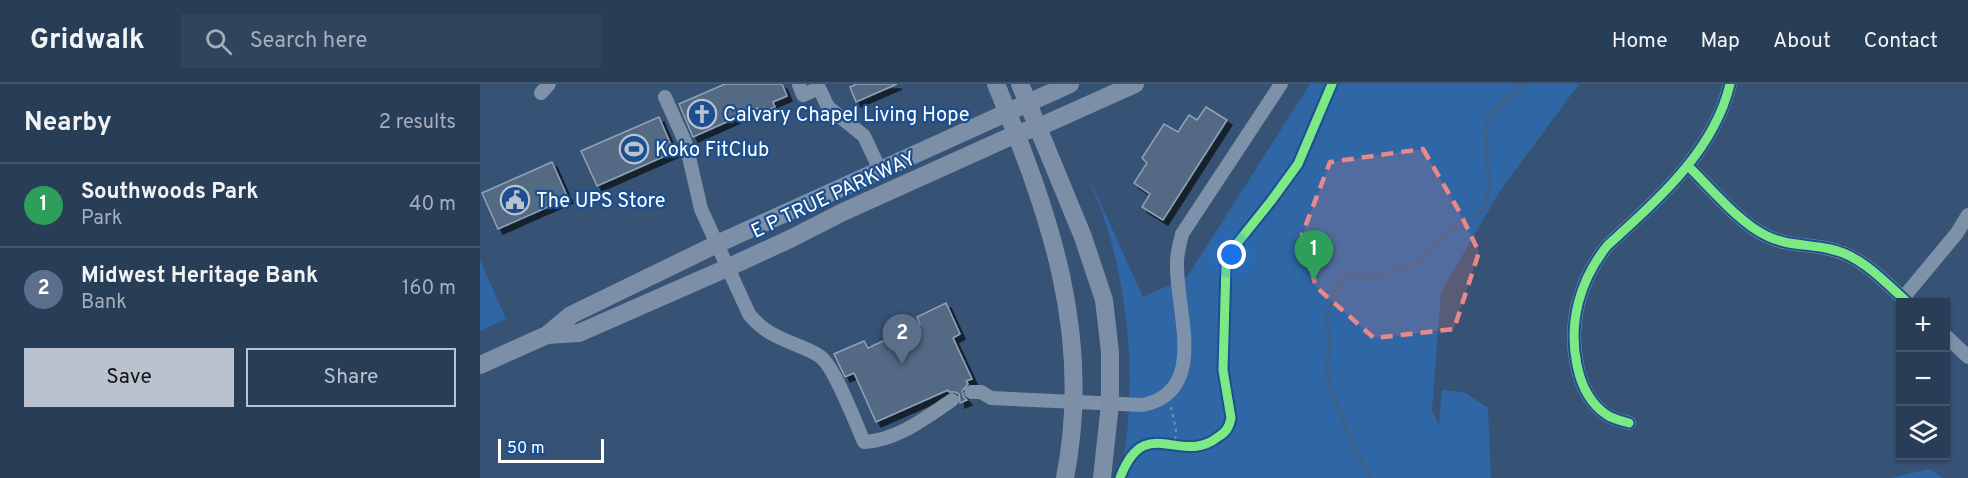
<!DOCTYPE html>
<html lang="en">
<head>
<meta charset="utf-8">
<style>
	:root { --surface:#283e57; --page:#30455d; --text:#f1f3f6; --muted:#a5aeba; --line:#44576d; --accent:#b9c2ce }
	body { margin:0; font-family:Overpass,sans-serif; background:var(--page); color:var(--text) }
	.controls { position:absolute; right:18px; bottom:18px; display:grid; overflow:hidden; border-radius:0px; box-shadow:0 2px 4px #0004 }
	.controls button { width:54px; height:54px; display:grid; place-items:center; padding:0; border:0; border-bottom:2px solid var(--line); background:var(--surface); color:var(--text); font:30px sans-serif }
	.scale { position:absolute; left:18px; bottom:15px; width:106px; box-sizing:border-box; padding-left:6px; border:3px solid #fff; border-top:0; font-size:16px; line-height:21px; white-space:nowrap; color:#fff; -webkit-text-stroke:4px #1b4f8f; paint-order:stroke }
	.you { position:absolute; left:752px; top:171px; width:21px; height:21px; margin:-15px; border:4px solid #fff; border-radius:50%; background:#1a73e8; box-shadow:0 0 0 9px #1a73e833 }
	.badge { display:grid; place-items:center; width:39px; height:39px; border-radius:50%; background:var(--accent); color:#fff; font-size:20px; font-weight:700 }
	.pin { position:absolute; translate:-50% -50px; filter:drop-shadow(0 2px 3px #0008) }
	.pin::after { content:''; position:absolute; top:32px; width:21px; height:18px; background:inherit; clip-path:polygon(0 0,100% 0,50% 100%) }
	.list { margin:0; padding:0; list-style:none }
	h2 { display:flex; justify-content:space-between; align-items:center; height:78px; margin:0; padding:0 24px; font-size:26px }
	h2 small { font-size:20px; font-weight:400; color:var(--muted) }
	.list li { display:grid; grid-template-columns:39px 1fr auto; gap:18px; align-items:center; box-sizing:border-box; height:84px; padding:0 24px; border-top:2px solid var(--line) }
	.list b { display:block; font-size:22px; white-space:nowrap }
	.list p { margin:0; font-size:20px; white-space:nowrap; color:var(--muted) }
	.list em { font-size:20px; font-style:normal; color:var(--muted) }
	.actions { display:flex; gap:12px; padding:18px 24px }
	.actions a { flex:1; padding:14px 0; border:2px solid var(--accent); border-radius:0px; text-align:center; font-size:21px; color:var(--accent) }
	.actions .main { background:var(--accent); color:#111 }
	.icon { flex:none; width:33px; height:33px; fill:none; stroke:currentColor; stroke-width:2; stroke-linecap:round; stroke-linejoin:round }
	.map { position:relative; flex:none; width:1488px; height:394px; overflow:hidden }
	header { display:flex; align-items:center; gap:36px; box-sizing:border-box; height:84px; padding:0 30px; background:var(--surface); border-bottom:2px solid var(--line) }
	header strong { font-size:28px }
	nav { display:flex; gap:33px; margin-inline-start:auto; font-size:21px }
	.search { width:420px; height:54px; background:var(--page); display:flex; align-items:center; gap:15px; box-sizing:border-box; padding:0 21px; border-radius:0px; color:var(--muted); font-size:22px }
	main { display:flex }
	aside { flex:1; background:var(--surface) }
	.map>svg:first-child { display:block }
</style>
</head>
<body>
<header>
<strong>Gridwalk</strong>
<div class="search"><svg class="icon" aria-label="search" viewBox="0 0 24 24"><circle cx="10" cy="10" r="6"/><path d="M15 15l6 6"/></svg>Search here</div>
<nav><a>Home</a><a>Map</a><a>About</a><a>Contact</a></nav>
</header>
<main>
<aside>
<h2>Nearby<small>2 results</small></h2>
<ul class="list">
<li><span class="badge" style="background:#2e9e5b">1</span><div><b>Southwoods Park</b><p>Park</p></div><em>40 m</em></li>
<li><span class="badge" style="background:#5c6f8a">2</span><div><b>Midwest Heritage Bank</b><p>Bank</p></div><em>160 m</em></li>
</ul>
<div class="actions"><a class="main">Save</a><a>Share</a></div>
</aside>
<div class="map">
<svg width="1488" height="394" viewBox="0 0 1488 394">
	<defs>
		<filter id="shadow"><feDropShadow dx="5" dy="5" stdDeviation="0" flood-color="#0009"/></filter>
	</defs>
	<rect width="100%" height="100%" fill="#365274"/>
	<path fill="#2f66a5" d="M830 0H1099L1020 107 961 208 952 326 959 340 962 306 984 308 1008 324 1011 394H640C657 312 651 223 627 143 621 124 613 105 606 87L663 213 707 193Z
		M0 176 26 235 0 247Z
		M1449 385 1463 394H1411Z"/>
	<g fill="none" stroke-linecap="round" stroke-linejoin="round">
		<path stroke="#3b618d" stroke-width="4.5" d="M891 394 871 358 850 302 847 285 850 256 846 231 862 196 870 190 889 194 938 178 968 149 1004 125 1011 101 1008 85 1005 46 1009 31 1044 0"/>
	</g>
	<path fill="#526984" stroke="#92a2b6" stroke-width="1.5" filter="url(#shadow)" d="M245 0H302L307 12 293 18 295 23 280 30 278 24 213 53 199 20Z
		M377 0H417L376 18 370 3Z
		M726 23 747 36 683 136 662 123 670 110 654 99 667 79 662 74 684 40 698 48 709 31 717 36Z
		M179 33 194 68 117 102 101 67Z
		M72 78 88 114 18 145 2 109Z
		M466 219 480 250 473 254 492 295 486 297 488 300 482 307 484 313 487 316 480 319 479 310 475 308H469L468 306 396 338 374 289 365 293 354 270 384 257 388 264 440 240 437 233Z"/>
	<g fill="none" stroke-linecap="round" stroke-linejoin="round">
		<path stroke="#7d92a8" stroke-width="2" stroke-dasharray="3 4.5" stroke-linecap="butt" d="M691 323 696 345 695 361"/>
		<path stroke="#7d92a8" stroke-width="14" d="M319 1 323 11 339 4 348 23 384 52 400 86
			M61 9 69 0
			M185 13 206 60 221 125 269 230C283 248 299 254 319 262 326 265 337 269 343 275 357 289 375 338 384 358 418 356 445 334 472 316
			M1208 82C1230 103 1260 140 1287 152 1307 162 1329 160 1350 165 1382 172 1404 197 1428 219
			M1423 214 1477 149 1488 131
			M1466 252 1488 273
			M491 308H501L511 314 663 321C730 307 695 225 697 178 697 169 700 159 702 150L801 0
			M1149 339C1142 337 1133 335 1127 331 1109 319 1101 301 1097 281 1088 238 1100 196 1127 162 1176 117 1234 68 1250 0"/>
		<path stroke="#7d8ea7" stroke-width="18" d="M516 0C570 131 613 251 585 394
			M540 0 603 153 624 216 630 268V320L622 394
			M67 251 99 249 247 184 310 155 363 128 536 50 559 43 655 0
			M0 281 67 251 91 231 237 160 590 0"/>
		<g stroke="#1b4f8f" stroke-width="13">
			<path id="cycleway" d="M1208 82C1230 103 1260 140 1287 152 1307 162 1329 160 1350 165 1382 172 1404 197 1428 219
				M1149 339C1142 337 1133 335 1127 331 1109 319 1101 301 1097 281 1088 238 1100 196 1127 162 1176 117 1234 68 1250 0
				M640 394C665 327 700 383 738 353 746 348 749 344 751 334L743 286 746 181 755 162 791 117 818 80 852 0"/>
		</g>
		<use href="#cycleway" stroke="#7ce984" stroke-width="9"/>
	</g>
	<path fill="#e88989" fill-opacity="0.2" stroke="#e88989" stroke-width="4.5" stroke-dasharray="12 8" stroke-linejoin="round" d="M943 65 979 127 999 168 974 245 894 254 836 203 822 151 850 78Z"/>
	<defs>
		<g id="church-ring" transform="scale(1.5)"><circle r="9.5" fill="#1b4f8f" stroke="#b9c2ce" stroke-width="1.5"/><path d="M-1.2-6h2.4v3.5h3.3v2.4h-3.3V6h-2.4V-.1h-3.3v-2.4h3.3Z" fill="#b9c2ce"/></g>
		<g id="stadium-ring" transform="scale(1.5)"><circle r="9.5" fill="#1b4f8f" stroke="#b9c2ce" stroke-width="1.5"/><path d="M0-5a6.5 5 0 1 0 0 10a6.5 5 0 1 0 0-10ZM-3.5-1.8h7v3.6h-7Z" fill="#b9c2ce"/></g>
		<g id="civic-ring" transform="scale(1.5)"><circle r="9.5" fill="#1b4f8f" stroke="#b9c2ce" stroke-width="1.5"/><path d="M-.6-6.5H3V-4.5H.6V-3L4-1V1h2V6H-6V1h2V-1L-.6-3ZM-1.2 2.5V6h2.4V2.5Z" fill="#b9c2ce"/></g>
	</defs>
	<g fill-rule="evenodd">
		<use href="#church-ring" x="222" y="30"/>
		<use href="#stadium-ring" x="154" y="65"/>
		<use href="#civic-ring" x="35" y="116"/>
	</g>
	<g text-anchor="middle" stroke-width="4.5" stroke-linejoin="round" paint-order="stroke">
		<g font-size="20" fill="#fff" stroke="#1b4f8f" text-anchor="start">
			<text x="243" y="37">Calvary Chapel Living Hope</text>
			<text x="175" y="72">Koko FitClub</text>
			<text x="56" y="123">The UPS Store</text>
		</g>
		<g font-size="20" fill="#fff" stroke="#1b4f8f">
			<text transform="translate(353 110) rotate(-25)" y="7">E P TRUE PARKWAY</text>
		</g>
	</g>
</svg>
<div class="controls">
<button>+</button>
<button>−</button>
<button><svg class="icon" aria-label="layers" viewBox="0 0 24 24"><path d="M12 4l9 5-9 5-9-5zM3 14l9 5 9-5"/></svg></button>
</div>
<div class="scale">50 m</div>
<div class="you"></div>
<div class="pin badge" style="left:834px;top:196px;background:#2e9e5b">1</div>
<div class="pin badge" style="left:422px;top:280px;background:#5c6f8a">2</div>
</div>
</main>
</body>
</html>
